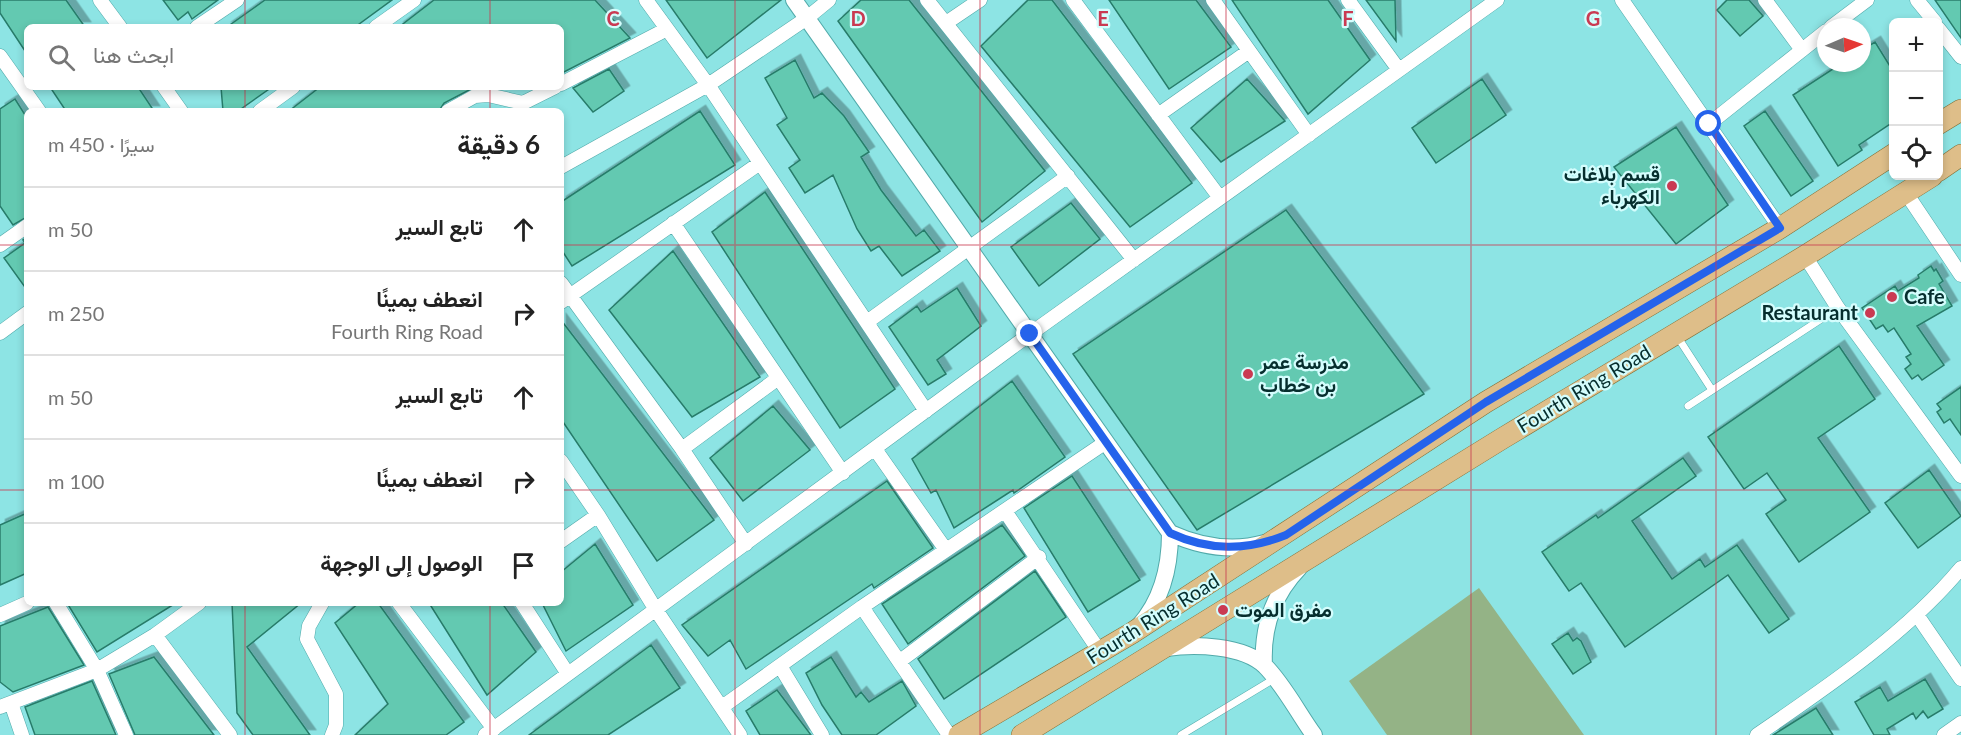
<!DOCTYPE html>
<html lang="ar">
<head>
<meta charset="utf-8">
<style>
	:root { --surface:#fff; --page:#f6f6f6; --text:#222; --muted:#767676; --line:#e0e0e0 }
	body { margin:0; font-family:Lato,Vazirmatn,sans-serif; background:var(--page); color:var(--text); direction:rtl }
	.controls { position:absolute; right:18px; top:18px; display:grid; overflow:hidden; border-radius:9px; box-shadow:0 3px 9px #0003 }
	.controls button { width:54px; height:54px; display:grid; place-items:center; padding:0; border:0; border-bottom:2px solid var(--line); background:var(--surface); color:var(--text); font:30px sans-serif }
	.compass { position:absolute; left:1817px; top:18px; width:54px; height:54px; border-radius:50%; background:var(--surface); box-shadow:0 3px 9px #0003; rotate:88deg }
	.stop { position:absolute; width:18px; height:18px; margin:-14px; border:4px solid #2563eb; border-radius:50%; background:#fff }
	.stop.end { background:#2563eb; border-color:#fff; box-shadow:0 2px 6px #0008 }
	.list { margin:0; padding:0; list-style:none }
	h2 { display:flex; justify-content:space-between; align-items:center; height:78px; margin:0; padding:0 24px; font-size:26px }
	h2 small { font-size:20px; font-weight:400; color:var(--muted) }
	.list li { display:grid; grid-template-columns:39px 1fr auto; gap:18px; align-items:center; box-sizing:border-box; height:84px; padding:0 24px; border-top:2px solid var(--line) }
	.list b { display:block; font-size:22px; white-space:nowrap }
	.list p { margin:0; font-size:20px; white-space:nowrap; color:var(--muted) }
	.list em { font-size:20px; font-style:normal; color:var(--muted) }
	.icon { flex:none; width:33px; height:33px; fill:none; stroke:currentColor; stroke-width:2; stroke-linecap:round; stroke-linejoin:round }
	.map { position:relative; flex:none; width:1961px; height:735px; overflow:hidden; direction:ltr }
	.search { position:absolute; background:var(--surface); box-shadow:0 3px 9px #0003; left:24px; top:24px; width:540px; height:66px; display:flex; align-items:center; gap:15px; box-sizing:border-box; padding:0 21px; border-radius:9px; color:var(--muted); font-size:22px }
	.panel { position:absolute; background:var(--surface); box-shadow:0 3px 9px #0003; left:24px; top:108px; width:540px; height:498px; border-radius:9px; direction:rtl }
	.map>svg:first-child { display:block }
</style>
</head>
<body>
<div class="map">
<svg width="1961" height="735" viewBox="0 0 1961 735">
	<defs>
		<filter id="shadow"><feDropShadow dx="5.5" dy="-5.5" stdDeviation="0" flood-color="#0004"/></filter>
	</defs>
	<rect width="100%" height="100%" fill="#8de4e4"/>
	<path fill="#94b386" d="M1479 588 1584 735H1387L1349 681Z"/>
	<path fill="#64c9b1" stroke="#287c6a" stroke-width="1.5" filter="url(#shadow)" d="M0 0H66L85 27H27V54L0 13Z
		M163 0H218L192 19 188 12 178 20Z
		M265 0H392L355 27H227Z
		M434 0H595L630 38 562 73 561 27H399Z
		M666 0H781L707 58Z
		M861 0H909L1045 171 982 222 838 21Z
		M1028 0H1052L1192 183 1130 227 981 46Z
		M1109 0H1196L1231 47 1169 89Z
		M1232 0H1328L1370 60 1308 114Z
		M1366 0H1395L1396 41Z
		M1727 0H1749L1763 16 1740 36 1717 10Z
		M1935 0H1961V38Z
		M1875 42 1893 71V122L1859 145 1862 150 1838 166 1793 95 1842 63H1862V50Z
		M795 60 814 98 822 93 844 116 869 152 861 157 881 190 916 236 924 230 940 251 902 276 879 246 871 251 857 229 833 175 805 193 789 168 800 160 777 125 787 118 765 78Z
		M609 69 624 91 593 112 573 88Z
		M1247 79 1285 121 1221 162 1191 128Z
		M1482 79 1506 115 1436 163 1412 128Z
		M50 87H138L154 111H66Z
		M221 87H272L238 111H223Z
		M320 87H475L444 103 439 111H289Z
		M15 99 27 118V217L13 225 0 206V109Z
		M700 111 735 165 572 266 561 249V202Z
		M1765 111 1813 181 1791 196 1744 126Z
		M1676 127 1728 205 1676 244 1614 167Z
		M765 192 895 389 840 428 712 232Z
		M1071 203 1100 239 1039 286 1011 247Z
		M1286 210 1424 394 1197 530 1073 354Z
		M27 237V290L4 258 25 243 23 240Z
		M673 251 760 377 692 417 609 310Z
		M1931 266 1934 271 1936 269 1943 281 1939 284 1952 306 1917 326 1944 365 1922 380 1918 375 1912 379 1905 369 1911 364 1906 357 1911 354 1894 328 1888 332 1883 325 1876 329 1862 308 1895 286 1898 291 1919 278 1918 275Z
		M957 288 981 326 937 360 946 374 928 385 889 327 917 306 921 312Z
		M561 320 714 520 657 561 561 419Z
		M1839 346 1875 399 1818 438 1870 512 1799 562 1766 514 1786 500 1767 473 1744 489 1708 437Z
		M1012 381 1065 457 1014 493 1013 490 954 528 936 490 931 493 912 459Z
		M1961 387V435L1950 419 1944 423 1937 412 1941 409 1937 404Z
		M773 406 810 450 743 501 710 458Z
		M1683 458 1696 476 1632 521 1672 579 1700 559 1705 567 1737 545 1789 619 1769 633 1728 575 1625 647 1581 583 1569 591 1542 552 1596 515 1598 518Z
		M1929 470 1961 516 1918 548 1885 503Z
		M1072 476 1140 580 1088 612 1024 508Z
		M887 481 933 548 874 588 872 584 746 669 730 640 708 656 682 625Z
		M27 513V573L0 585V525Z
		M1002 525 1025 556 908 644 882 604Z
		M595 544 633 605 566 651 542 603H561V572Z
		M1035 571 1066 617 944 699 918 659Z
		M67 603H176L97 652Z
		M232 603H301L247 647 310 735H253L237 713Z
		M359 603H378L464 722 446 735H355L388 704 335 623Z
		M429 603H502L536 652 487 695Z
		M48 607 84 665 13 692 0 682V626Z
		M1568 633 1573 641 1577 638 1581 641 1591 662 1573 674 1552 644Z
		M651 645 680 688 608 735H529Z
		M154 657 214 735H135L109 674Z
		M831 657 856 697 861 692 869 702 902 681 916 706 876 735H842L822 705 806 673Z
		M1925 679 1943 709 1928 718 1923 711 1916 719 1913 713 1887 729 1890 735H1874L1855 702 1880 687 1888 701Z
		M92 681 116 735H35L25 707Z
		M777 690 811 735H760L746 711Z
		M1816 708 1833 735H1773Z"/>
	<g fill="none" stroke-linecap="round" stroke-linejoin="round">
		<g stroke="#51aaaa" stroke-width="8">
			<path id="service" d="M1677 336 1712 390
				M1688 406 1838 308
				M1181 735 1274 679"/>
		</g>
		<g stroke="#51aaaa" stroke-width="15">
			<path id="minor" d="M100 0 120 27
				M646 0 708 85 926 411
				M927 0 1134 260
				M1073 0 1220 198
				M1213 0 1309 135
				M1348 0 1399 70
				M1622 0 1780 228
				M1765 0 1802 50
				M1917 0 1935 22
				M946 23 980 0
				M197 27 237 0
				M376 27 414 0
				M1831 27 1867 0
				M1938 28 1961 57
				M0 56 39 111
				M561 84 667 29
				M164 87 181 111
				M260 111 293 87
				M448 111 475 96 488 95 523 103 555 87
				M1158 115 1249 51
				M1709 124 1826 31
				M561 167 708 85 807 18 829 0
				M1906 193 1961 275
				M673 223 843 473
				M0 245 27 226
				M1805 256 1838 308 1961 476
				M561 283 682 449 746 544
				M561 302 760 163
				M867 322 1068 176
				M0 333 27 313
				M682 449 777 379
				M875 449 946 550
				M561 461 598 515 656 610 740 735
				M1005 511 1100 652
				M561 541 598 515
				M56 603 97 670 126 735
				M322 603 309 626 307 639 336 694V725L332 735
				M399 603 494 729
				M522 603 568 674
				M862 607 949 735
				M0 615 27 603
				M1917 615 1961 679
				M155 635 230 735
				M900 661 1039 557
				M780 666 822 735
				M11 703 22 735
				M0 707 97 670 155 635 199 603
				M722 707 862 607 1106 442
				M485 735 1030 334 1497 0
				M1757 735C1827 687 1906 634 1961 568
				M1944 735 1961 723"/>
		</g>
		<g stroke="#51aaaa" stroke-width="18">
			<path id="tertiary" d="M794 0 1170 533C1201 547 1233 552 1265 543
				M1139 626C1162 600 1170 566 1170 533
				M1166 648C1195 644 1243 645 1265 666 1284 685 1298 713 1314 735
				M1264 665C1262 628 1273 595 1299 568"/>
		</g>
		<g stroke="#846f36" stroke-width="22">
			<path id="primary" d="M1938 124 1961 110
				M1938 171 1961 155
				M959 735 1132 633 1486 402 1780 228 1894 154
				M1022 735 1503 438 1805 256 1932 176"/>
		</g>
		<use href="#service" stroke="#fff" stroke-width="7"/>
		<use href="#minor" stroke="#fff" stroke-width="14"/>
		<use href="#tertiary" stroke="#fff" stroke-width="16"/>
		<use href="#primary" stroke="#debe89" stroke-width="21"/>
	</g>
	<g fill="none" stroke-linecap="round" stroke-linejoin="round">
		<path stroke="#2563eb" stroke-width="8" d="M1030 334 1170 533C1209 551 1246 551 1286 535L1486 402 1780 228 1709 124"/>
	</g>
	<path fill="none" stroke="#ca3a52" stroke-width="1.5" stroke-opacity="0.55" d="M245 0V27M490 0V27M735 0V735M980 0V735M1226 0V735M1471 0V735M1716 0V735M245 87V111M490 87V111M0 245H27M561 245H1961M0 490H27M561 490H1961M245 603V735M490 603V735"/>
	<g fill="#ca3a52" stroke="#d4fdfd" stroke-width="2">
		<circle cx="1672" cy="186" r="6"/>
		<circle cx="1892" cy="297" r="6"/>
		<circle cx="1870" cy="313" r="6"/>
		<circle cx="1248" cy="374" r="6"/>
		<circle cx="1223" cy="610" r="6"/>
	</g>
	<g text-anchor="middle" stroke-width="4.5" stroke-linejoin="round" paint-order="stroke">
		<g font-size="20" font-weight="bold" fill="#062e2e" stroke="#d4fdfd" text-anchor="start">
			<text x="1660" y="181" text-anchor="end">قسم بلاغات<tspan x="1660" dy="23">الكهرباء</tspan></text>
			<text x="1904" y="304">Cafe</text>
			<text x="1858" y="320" text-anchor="end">Restaurant</text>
			<text x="1260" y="369">مدرسة عمر<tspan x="1260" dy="23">بن خطاب</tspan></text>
			<text x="1235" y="617">مفرق الموت</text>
		</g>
		<g font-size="20" fill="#062e2e" stroke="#d4fdfd">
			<text transform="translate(1584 389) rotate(-31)" y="7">Fourth Ring Road</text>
			<text transform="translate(1153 619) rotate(-32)" y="7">Fourth Ring Road</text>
		</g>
	</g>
	<g font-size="20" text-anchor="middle" font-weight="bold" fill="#ca3a52" stroke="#d4fdfd" stroke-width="4.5" stroke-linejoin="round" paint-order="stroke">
		<text x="613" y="26">C</text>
		<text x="858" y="26">D</text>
		<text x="1103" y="26">E</text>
		<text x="1348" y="26">F</text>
		<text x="1593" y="26">G</text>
	</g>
</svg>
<div class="controls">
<button>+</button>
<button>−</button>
<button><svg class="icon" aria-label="locate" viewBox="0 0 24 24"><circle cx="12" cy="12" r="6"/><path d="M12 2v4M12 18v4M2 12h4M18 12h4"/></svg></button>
</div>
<svg class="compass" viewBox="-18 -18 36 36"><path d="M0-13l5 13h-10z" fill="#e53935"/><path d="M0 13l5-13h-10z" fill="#767676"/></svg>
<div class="stop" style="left:1709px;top:124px"></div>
<div class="stop end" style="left:1030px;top:334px"></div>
<div class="search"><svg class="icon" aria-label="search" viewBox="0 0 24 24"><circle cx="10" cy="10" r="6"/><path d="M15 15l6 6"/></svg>ابحث هنا</div>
<section class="panel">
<h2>6 دقيقة<small>سيرًا · 450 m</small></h2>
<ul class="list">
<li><svg class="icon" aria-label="ahead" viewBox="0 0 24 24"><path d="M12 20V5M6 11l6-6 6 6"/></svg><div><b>تابع السير</b></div><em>50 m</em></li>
<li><svg class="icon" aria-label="right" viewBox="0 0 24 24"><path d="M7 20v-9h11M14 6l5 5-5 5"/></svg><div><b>انعطف يمينًا</b><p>Fourth Ring Road</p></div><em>250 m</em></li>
<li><svg class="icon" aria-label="ahead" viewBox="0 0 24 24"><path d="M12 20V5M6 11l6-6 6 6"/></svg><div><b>تابع السير</b></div><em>50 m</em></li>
<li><svg class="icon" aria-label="right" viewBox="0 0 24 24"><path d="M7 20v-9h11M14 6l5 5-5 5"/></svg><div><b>انعطف يمينًا</b></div><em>100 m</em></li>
<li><svg class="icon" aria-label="arrive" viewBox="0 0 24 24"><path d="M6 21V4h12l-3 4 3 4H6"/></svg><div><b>الوصول إلى الوجهة</b></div></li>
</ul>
</section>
</div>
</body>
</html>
